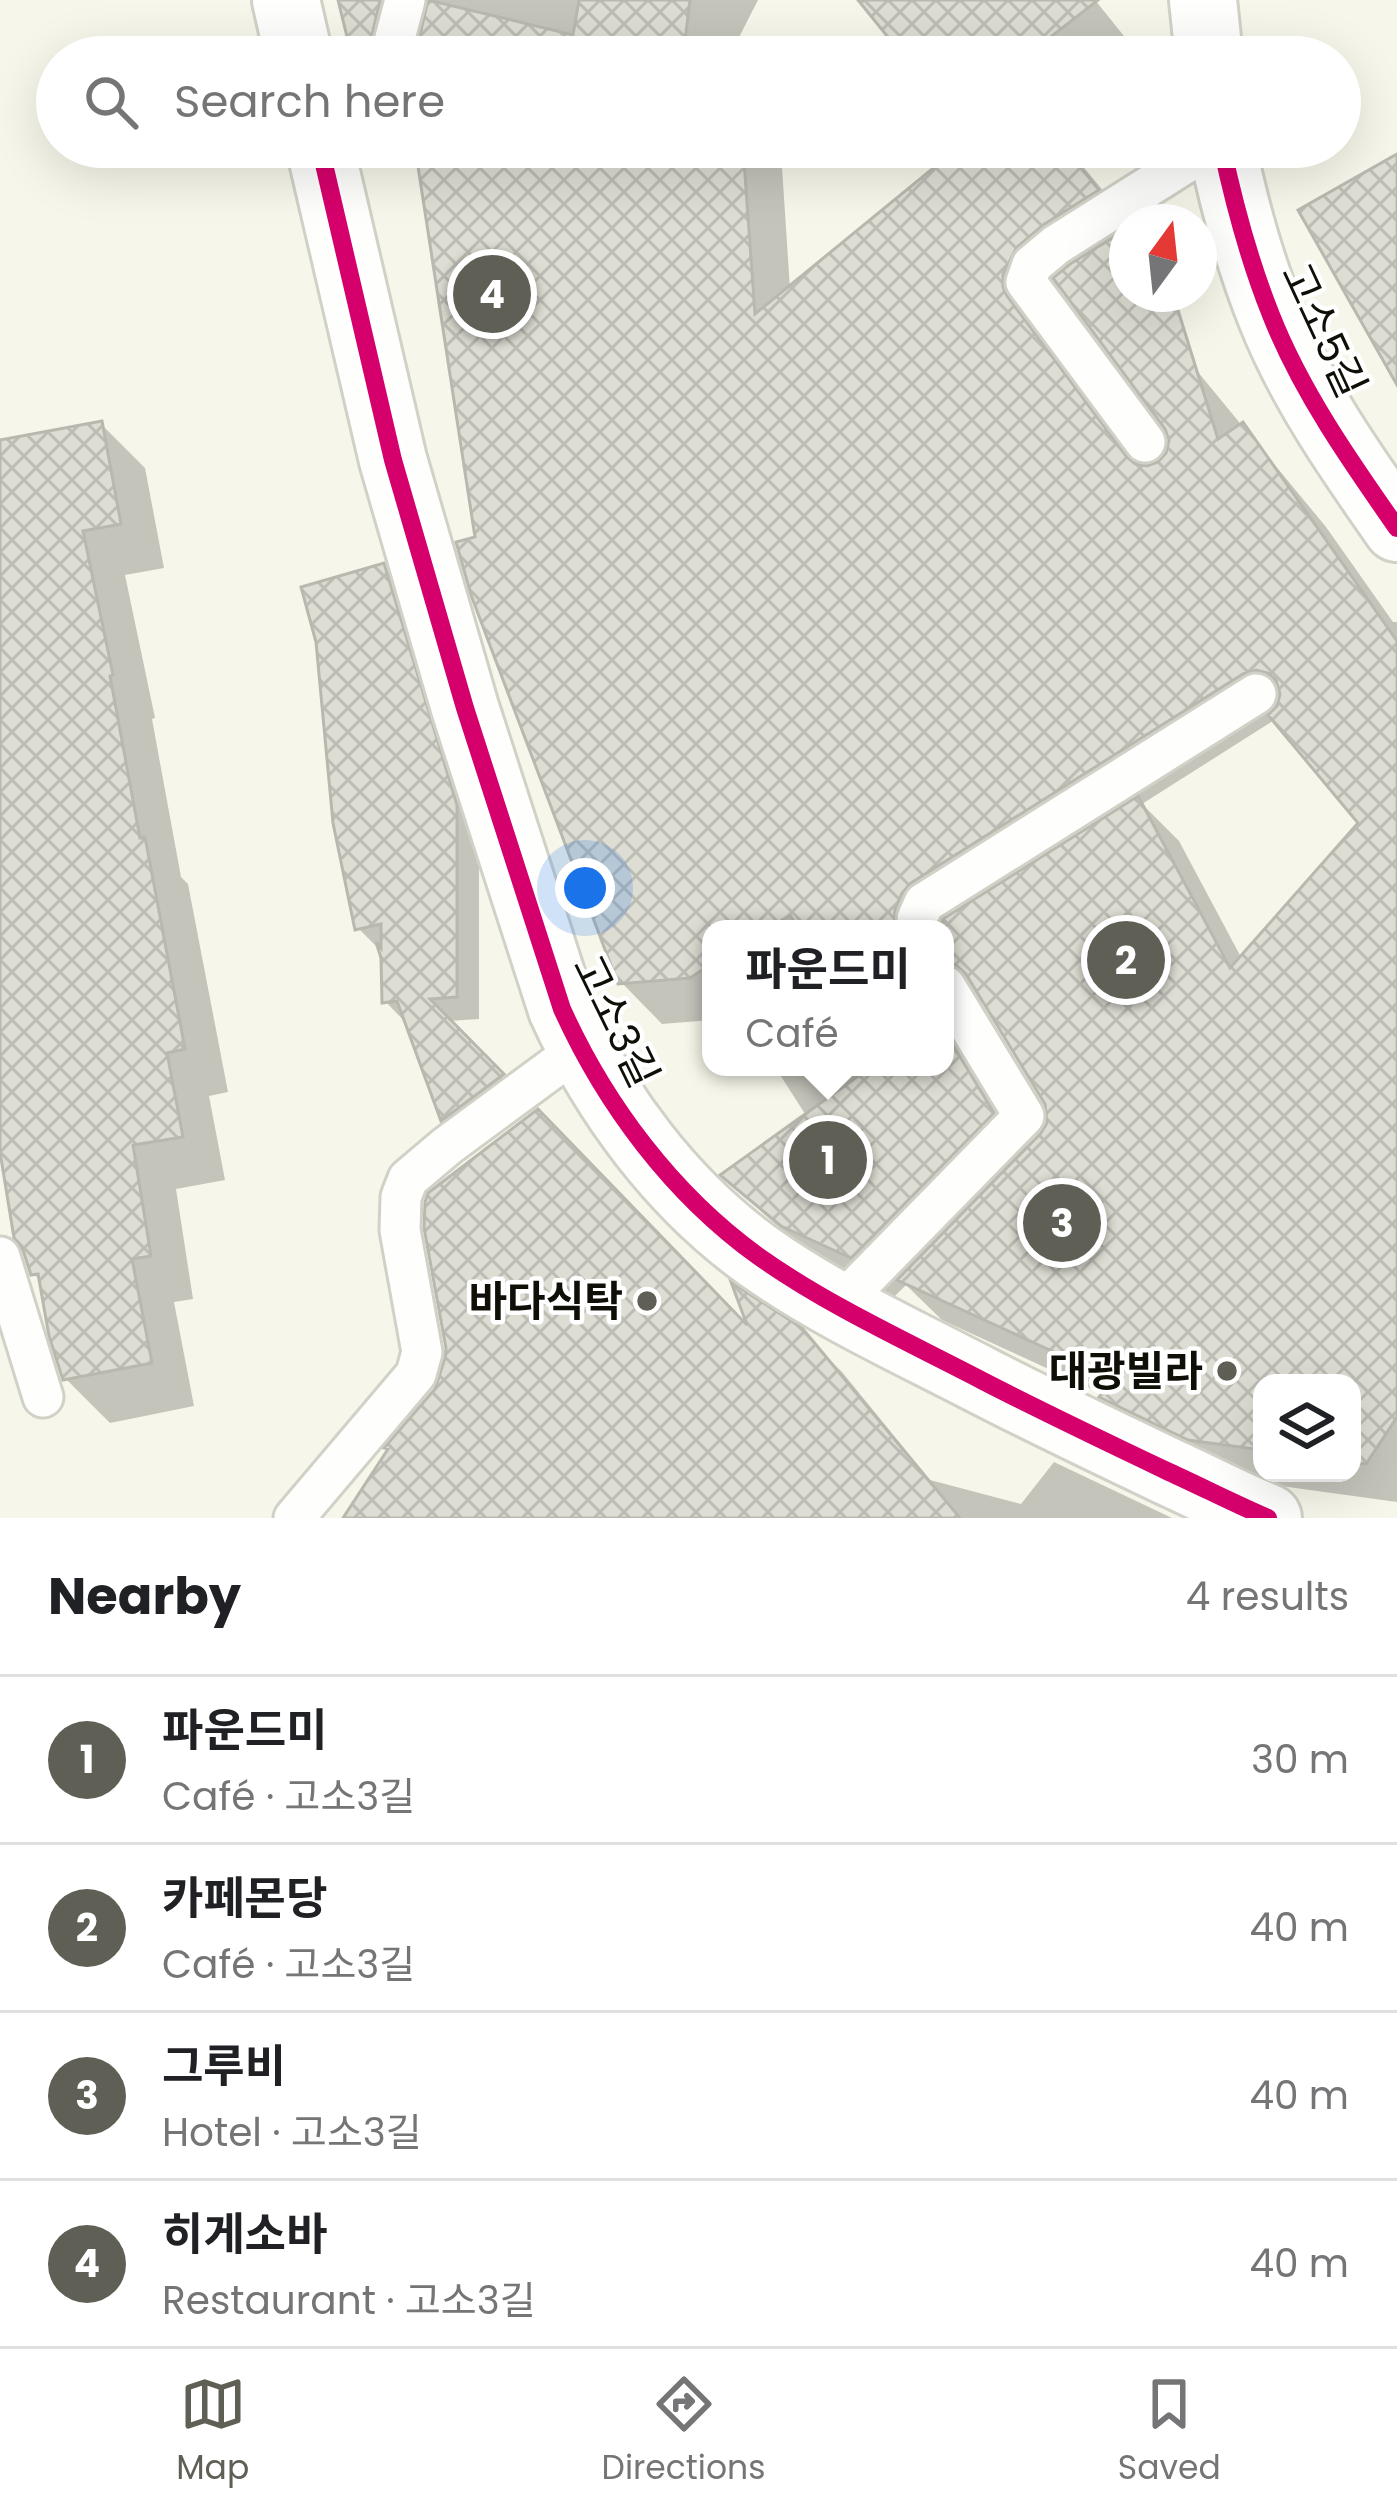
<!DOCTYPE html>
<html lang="en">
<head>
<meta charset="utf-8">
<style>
	:root { --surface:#fff; --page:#f2f2f2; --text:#202124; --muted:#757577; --line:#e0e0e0; --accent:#605f56 }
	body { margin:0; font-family:Poppins,"Noto Sans KR",sans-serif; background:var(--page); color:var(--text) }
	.controls { position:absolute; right:36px; bottom:36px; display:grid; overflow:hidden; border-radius:24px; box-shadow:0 12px 48px #0002 }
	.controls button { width:108px; height:108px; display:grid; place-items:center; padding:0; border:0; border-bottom:3px solid var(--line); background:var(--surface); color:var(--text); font:60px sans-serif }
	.compass { position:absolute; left:1109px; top:204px; width:108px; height:108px; border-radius:50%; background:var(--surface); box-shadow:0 12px 48px #0002; rotate:15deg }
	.you { position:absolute; left:585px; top:888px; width:42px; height:42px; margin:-30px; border:9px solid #fff; border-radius:50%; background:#1a73e8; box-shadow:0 0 0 18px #1a73e833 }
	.badge { display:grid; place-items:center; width:78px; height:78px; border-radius:50%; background:var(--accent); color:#fff; font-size:39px; font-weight:700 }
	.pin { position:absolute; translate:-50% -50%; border:6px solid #fff; box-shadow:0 3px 12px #0006 }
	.popup { position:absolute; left:702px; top:920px; width:252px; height:156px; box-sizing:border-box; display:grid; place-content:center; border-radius:24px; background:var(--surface); filter:drop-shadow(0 3px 9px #0005); font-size:39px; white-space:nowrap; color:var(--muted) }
	.popup b { font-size:45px; color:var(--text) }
	.popup::after { content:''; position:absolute; left:50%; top:100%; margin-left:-24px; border:24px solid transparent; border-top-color:var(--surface) }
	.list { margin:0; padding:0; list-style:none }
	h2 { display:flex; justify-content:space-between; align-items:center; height:156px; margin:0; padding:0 48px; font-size:51px }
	h2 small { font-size:39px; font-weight:400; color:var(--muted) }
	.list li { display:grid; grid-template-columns:78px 1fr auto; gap:36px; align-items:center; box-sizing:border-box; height:168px; padding:0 48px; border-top:3px solid var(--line) }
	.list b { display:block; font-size:45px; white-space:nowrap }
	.list p { margin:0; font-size:39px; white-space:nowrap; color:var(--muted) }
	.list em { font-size:39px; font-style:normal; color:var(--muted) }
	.icon { flex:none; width:66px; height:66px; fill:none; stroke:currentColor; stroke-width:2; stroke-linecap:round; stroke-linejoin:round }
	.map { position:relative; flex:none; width:1397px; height:1518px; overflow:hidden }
	.search { position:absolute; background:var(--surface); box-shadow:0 12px 48px #0002; left:36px; right:36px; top:36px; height:132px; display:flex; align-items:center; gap:30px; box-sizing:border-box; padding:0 42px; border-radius:66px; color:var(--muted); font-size:45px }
	.sheet { height:828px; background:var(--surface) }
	nav { display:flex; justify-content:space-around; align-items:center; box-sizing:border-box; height:168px; border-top:3px solid var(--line); background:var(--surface); font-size:33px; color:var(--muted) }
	nav a { display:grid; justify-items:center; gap:6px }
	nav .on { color:var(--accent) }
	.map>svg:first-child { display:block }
</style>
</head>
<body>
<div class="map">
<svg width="1397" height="1518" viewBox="0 0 1397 1518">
	<defs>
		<pattern id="building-cross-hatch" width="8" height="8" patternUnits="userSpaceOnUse" patternTransform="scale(3)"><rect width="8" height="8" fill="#deddd3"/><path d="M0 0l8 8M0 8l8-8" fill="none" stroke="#bdbcb4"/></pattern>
	</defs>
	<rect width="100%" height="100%" fill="#f7f6ea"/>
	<path fill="#0003" fill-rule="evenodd" d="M341 0H758L729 57H359Z
		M898 0H1095L1132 46 1118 57H907Z
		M418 147H761L782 167 790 289 959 147H1067L1129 222 1127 294H1174L1152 316 1239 422 1243 434 1279 470 1326 527 1393 622H1397V1502L1266 1484 1144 1438 1105 1395 942 1320 906 1285 893 1298 826 1267 765 1215 725 1175 807 1117 775 1067H945V929H711V1020L662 1024 621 982 478 539ZM1061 284 1168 427 1172 440 1170 452 1160 464 1142 468 1047 341 1050 299ZM1276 719 1362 823 1242 959 1179 841 1142 804ZM986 1002 1047 1103 1050 1124 1029 1149 965 1043 973 1007ZM1262 1383H1352V1473H1262Z
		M101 424 145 468 164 568 125 575 155 718 152 719 181 877 188 884 228 1092 209 1096 225 1180 176 1189 193 1299 174 1302 194 1406 110 1423 66 1379 42 1282 33 1273 0 1148V443Z
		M383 567 406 590 479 830V1019L449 1021 524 1099 466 1142 444 1119 409 1026 385 1001 381 951 358 928Z
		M800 1331 842 1372 930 1480 1021 1504 1054 1462 1172 1518H347L754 1336Z"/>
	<path fill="url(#building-cross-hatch)" stroke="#b9b8af" stroke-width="3" d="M338 0H380L367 57H352Z
		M428 0 573 35 579 0H690L683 57H415Z
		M858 0H1098L1025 57H904Z
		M415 147H743L755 314 959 147H1064L1099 190 1043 225 1017 247 1003 274V287L1007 296 1126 456 1134 463 1147 466 1158 462 1166 453 1169 440 1165 429 1053 278 1070 264 1127 229V294H1173L1218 439 1243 422 1397 641V1417L1366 1464 1352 1462V1383H1262V1450L1188 1440 1099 1397 1113 1379 897 1280 1041 1133 1047 1123 1045 1104 966 974 957 966 945 962 943 919 1138 796 1230 968 1358 823 1268 715 1277 706 1280 694 1276 680 1268 673 1256 670 1243 674 911 883 902 893 895 909 894 929H799L790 915 768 929H711V964L690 978 618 984 471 595 456 542 475 537Z
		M1397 154V385L1298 210Z
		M102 421 121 524 83 531 113 675 110 676 140 838 145 837 185 1049 167 1053 183 1137 133 1145 151 1256 132 1259 152 1363 63 1380 49 1336 38 1274 31 1275 23 1250 14 1238 0 1152V440Z
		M384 563 457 805V997L430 999 504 1074 441 1121 397 1001 382 1003 381 958 376 942 381 948V924L355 930 333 823 316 642 301 587Z
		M945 1032 994 1113 851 1258 781 1226 720 1175 871 1067H945Z
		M538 1109 747 1325 731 1282 802 1328 960 1518H343L388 1449 384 1448 435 1389 445 1358 446 1348 424 1228 425 1202 428 1193Z"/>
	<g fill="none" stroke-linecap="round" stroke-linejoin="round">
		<g stroke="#d1d1c7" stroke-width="45">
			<path id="lane" d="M390 57 405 0
				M1145 442 1026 282 1032 265 1056 245 1211 147
				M918 929 917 919 924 903 1256 694
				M0 1257 43 1397
				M838 1306 1024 1116 945 986
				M294 1518 416 1374 422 1352 400 1230 401 1197 408 1179 447 1146 580 1048"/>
		</g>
		<g stroke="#d1d1c7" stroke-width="72">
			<path id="street" d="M286 0 299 57
				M1203 0 1209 57
				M320 147 393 460 465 708 562 1009C605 1104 672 1194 758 1256 827 1305 906 1341 981 1380 1043 1412 1106 1442 1169 1472 1202 1487 1235 1504 1268 1518
				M1222 147C1234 204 1249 260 1271 315 1301 391 1350 461 1397 528"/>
		</g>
		<use href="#lane" stroke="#fefefc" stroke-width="39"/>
		<use href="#street" stroke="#fefefc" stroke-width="66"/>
		<g stroke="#fff" stroke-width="26">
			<path id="cycleway" d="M320 147 393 460 465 708 562 1009C605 1104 672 1194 758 1256 827 1305 906 1341 981 1380 1043 1412 1106 1442 1169 1472 1202 1487 1235 1504 1268 1518
				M1222 147C1234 204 1249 260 1271 315 1301 391 1350 461 1397 528"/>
		</g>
		<use href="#cycleway" stroke="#d6006c" stroke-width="18"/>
	</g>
	<g fill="#605f56" stroke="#fff" stroke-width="4.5">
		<circle cx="647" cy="1301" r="12"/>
		<circle cx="1227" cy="1371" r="12"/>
	</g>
	<g text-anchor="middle" stroke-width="9" stroke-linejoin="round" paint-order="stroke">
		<g font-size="42" fill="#0f0e07" stroke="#fff">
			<text transform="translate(1324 330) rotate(65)" y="15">고소5길</text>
			<text transform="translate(616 1021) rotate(64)" y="15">고소3길</text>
		</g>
		<g font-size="42" font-weight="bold" fill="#0f0e07" stroke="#fff" text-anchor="end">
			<text x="623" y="1316">바다식탁</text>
			<text x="1203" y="1386">대광빌라</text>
		</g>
	</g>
</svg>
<div class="controls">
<button><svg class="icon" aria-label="layers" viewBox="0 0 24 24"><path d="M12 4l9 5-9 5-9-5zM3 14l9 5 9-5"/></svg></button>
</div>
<svg class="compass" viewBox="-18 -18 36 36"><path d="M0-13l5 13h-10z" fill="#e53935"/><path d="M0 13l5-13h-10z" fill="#757577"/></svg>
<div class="you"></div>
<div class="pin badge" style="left:828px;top:1160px">1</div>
<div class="popup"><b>파운드미</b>Café</div>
<div class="pin badge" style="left:1126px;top:960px">2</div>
<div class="pin badge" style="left:1062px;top:1223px">3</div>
<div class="pin badge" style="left:492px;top:294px">4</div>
<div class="search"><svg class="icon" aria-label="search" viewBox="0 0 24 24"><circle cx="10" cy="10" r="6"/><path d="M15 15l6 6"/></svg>Search here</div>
</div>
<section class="sheet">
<h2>Nearby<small>4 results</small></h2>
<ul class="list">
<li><span class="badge">1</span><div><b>파운드미</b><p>Café · 고소3길</p></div><em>30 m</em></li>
<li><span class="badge">2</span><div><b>카페몬당</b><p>Café · 고소3길</p></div><em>40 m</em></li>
<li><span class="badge">3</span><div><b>그루비</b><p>Hotel · 고소3길</p></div><em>40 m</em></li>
<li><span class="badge">4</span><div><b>히게소바</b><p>Restaurant · 고소3길</p></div><em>40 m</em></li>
</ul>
</section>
<nav>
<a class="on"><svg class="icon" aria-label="map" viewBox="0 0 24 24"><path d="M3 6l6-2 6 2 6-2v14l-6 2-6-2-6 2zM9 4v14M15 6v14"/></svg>Map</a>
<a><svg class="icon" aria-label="directions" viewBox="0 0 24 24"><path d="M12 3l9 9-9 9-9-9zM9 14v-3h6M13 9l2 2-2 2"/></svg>Directions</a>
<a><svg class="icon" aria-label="saved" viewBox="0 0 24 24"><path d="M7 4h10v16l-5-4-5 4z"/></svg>Saved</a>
</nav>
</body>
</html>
